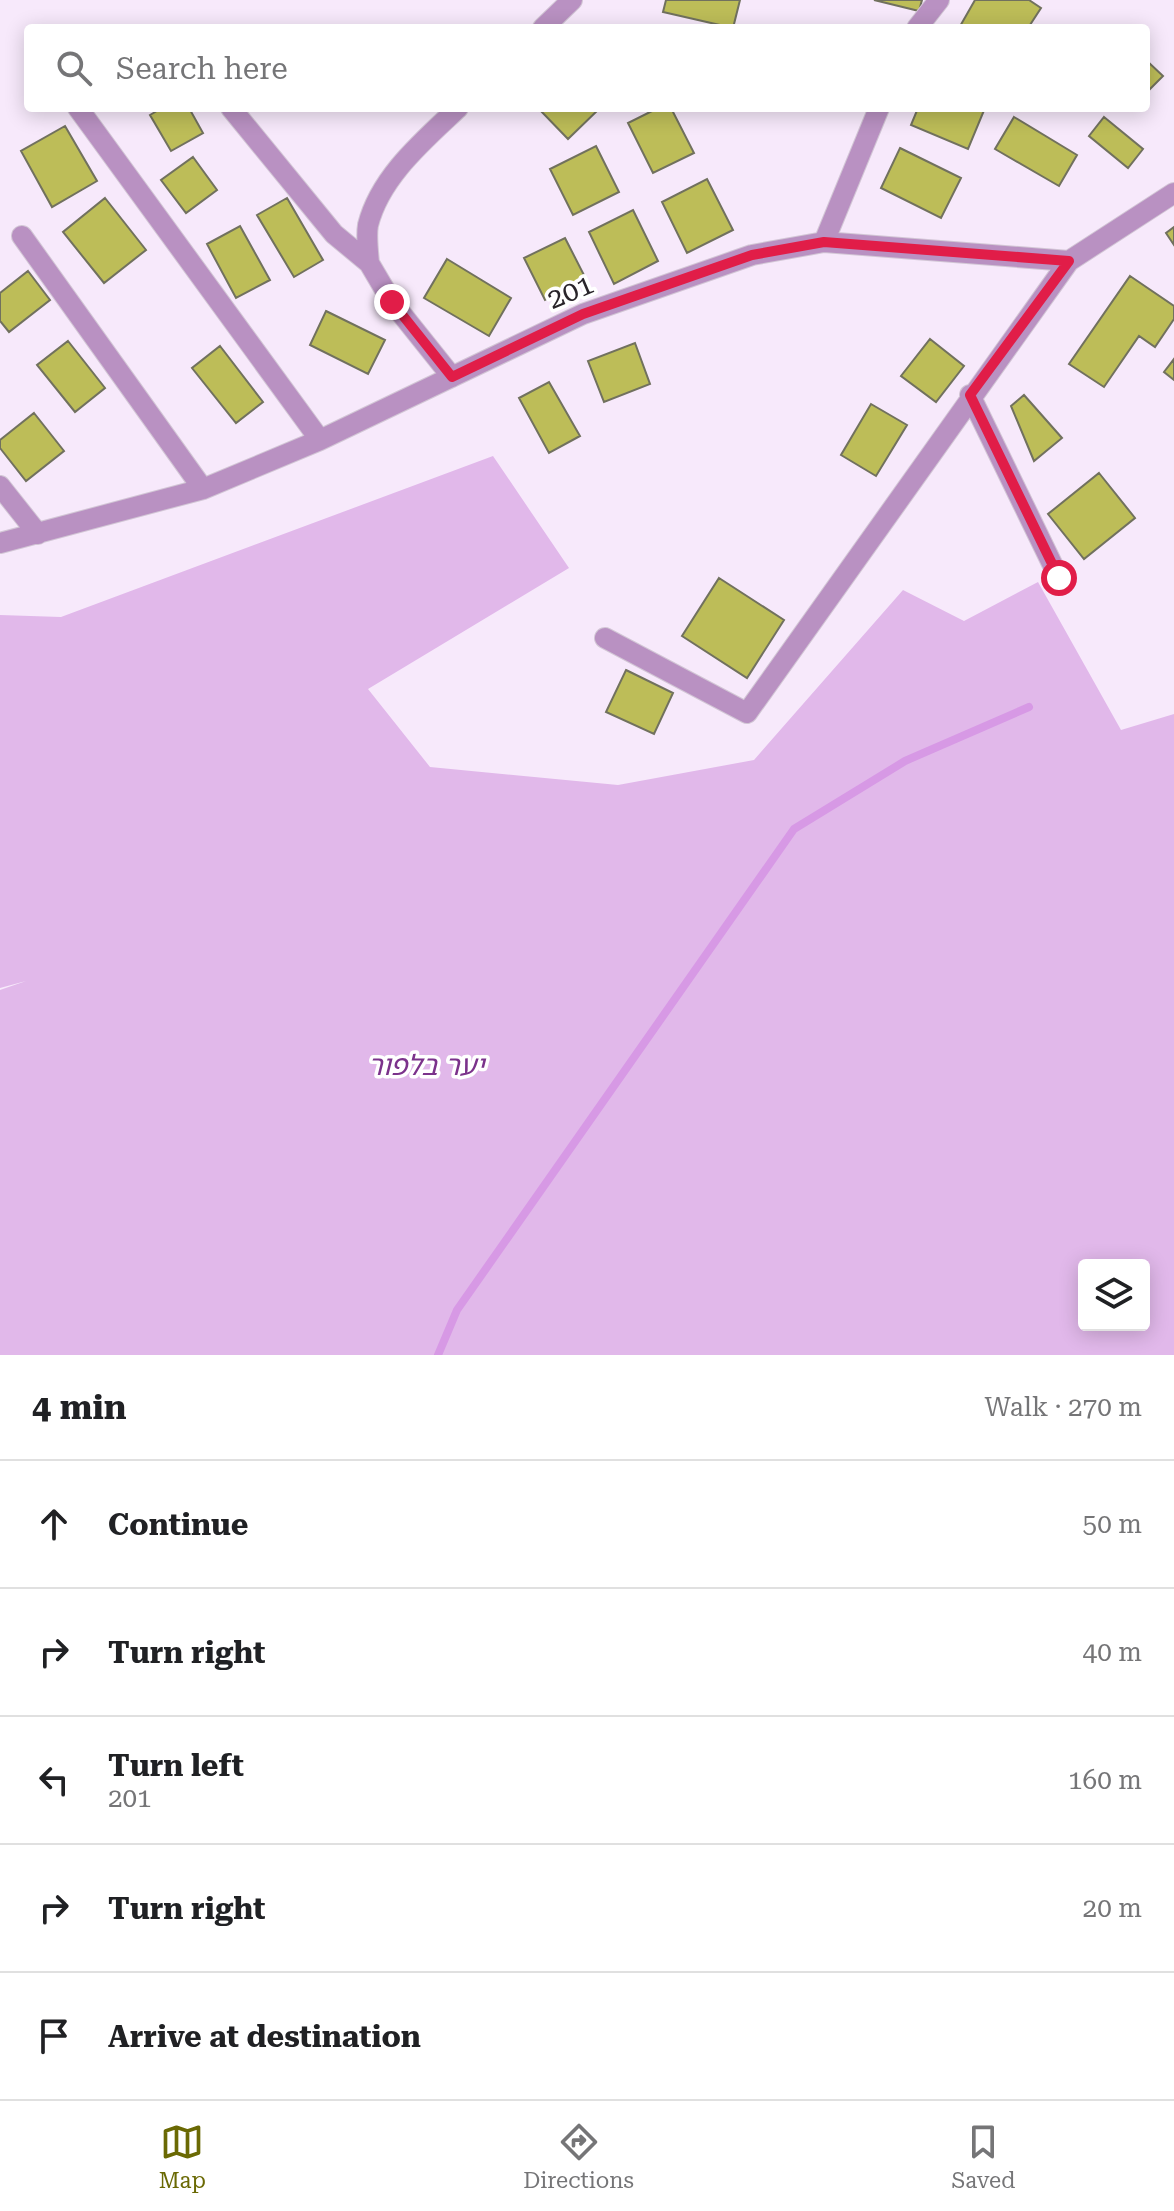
<!DOCTYPE html>
<html lang="en">
<head>
<meta charset="utf-8">
<style>
	:root { --surface:#fff; --page:#f6f6f6; --text:#202124; --muted:#757577; --line:#e0e0e0; --accent:#6a6904 }
	body { margin:0; font-family:"Roboto Serif","Noto Sans Hebrew",serif; background:var(--page); color:var(--text) }
	.controls { position:absolute; right:24px; bottom:24px; display:grid; overflow:hidden; border-radius:8px; box-shadow:0 4px 20px #0003 }
	.controls button { width:72px; height:72px; display:grid; place-items:center; padding:0; border:0; border-bottom:2px solid var(--line); background:var(--surface); color:var(--text); font:40px sans-serif }
	.stop { position:absolute; width:24px; height:24px; margin:-18px; border:6px solid #e11d48; border-radius:50%; background:#fff }
	.stop.end { background:#e11d48; border-color:#fff; box-shadow:0 2px 8px #0008 }
	.list { margin:0; padding:0; list-style:none }
	h2 { display:flex; justify-content:space-between; align-items:center; height:104px; margin:0; padding:0 32px; font-size:34px }
	h2 small { font-size:26px; font-weight:400; color:var(--muted) }
	.list li { display:grid; grid-template-columns:52px 1fr auto; gap:24px; align-items:center; box-sizing:border-box; height:128px; padding:0 32px; border-top:2px solid var(--line) }
	.list b { display:block; font-size:30px; white-space:nowrap }
	.list p { margin:0; font-size:26px; white-space:nowrap; color:var(--muted) }
	.list em { font-size:26px; font-style:normal; color:var(--muted) }
	.icon { flex:none; width:44px; height:44px; fill:none; stroke:currentColor; stroke-width:2; stroke-linecap:round; stroke-linejoin:round }
	.map { position:relative; flex:none; width:1174px; height:1355px; overflow:hidden }
	.search { position:absolute; background:var(--surface); box-shadow:0 4px 20px #0003; left:24px; right:24px; top:24px; height:88px; display:flex; align-items:center; gap:20px; box-sizing:border-box; padding:0 28px; border-radius:8px; color:var(--muted); font-size:30px }
	.sheet { height:744px; background:var(--surface) }
	nav { display:flex; justify-content:space-around; align-items:center; box-sizing:border-box; height:112px; border-top:2px solid var(--line); background:var(--surface); font-size:22px; color:var(--muted) }
	nav a { display:grid; justify-items:center; gap:4px }
	nav .on { color:var(--accent) }
	.map>svg:first-child { display:block }
</style>
</head>
<body>
<div class="map">
<svg width="1174" height="1355" viewBox="0 0 1174 1355">
	<rect width="100%" height="100%" fill="#f7e9fb"/>
	<path fill="#e1b8ea" fill-rule="evenodd" d="M493 456 569 568 368 689 430 767 618 785 754 760 903 590 964 621 1038 582 1121 730 1174 714V1355H0V990L26 981 0 988V615L61 617ZM1144 1265V1325H1084V1265Z"/>
	<g fill="none" stroke-linecap="round" stroke-linejoin="round">
		<path stroke="#d799e5" stroke-width="8" d="M438 1355 457 1310 794 829 905 761 1029 707"/>
	</g>
	<path fill="#bdbd58" stroke="#71715e" stroke-width="2" d="M666 0H740L733 28 663 12Z
		M874 0H922L919 11Z
		M975 0H1029L1041 8 1028 28H959Z
		M1146 60 1163 76 1146 93Z
		M162 108H189L203 133 171 151 150 115Z
		M538 108H600L568 139Z
		M658 108H671L694 153 653 173 628 123Z
		M918 108H985L968 149 911 125Z
		M1014 117 1077 155 1059 186 995 149Z
		M1104 117 1143 149 1128 168 1089 136Z
		M65 126 97 181 52 207 21 151Z
		M596 146 619 192 573 215 550 169Z
		M900 148 961 178 941 218 881 188Z
		M193 157 217 190 186 213 161 180Z
		M707 179 733 230 687 253 662 202Z
		M105 198 146 250 104 283 63 232Z
		M287 198 323 260 294 277 257 215Z
		M633 210 658 261 614 284 589 232Z
		M240 226 270 280 236 298 207 244Z
		M1174 227V245L1166 233Z
		M565 238 586 279 545 300 524 258Z
		M447 259 511 298 489 336 424 298Z
		M28 271 50 300 9 332 0 321V293Z
		M1130 276 1174 306V319L1155 347 1139 336 1104 387 1069 364Z
		M326 311 385 340 368 374 310 345Z
		M930 339 964 366 936 402 901 376Z
		M68 341 105 388 75 412 37 365Z
		M635 343 650 384 604 402 588 361Z
		M220 346 263 402 236 423 192 368Z
		M1174 359V380L1164 372Z
		M549 382 580 436 549 453 519 398Z
		M1024 395 1062 438 1034 461 1011 406Z
		M871 404 907 425 876 476 841 455Z
		M34 413 64 451 26 481 0 448V440Z
		M1099 473 1135 518 1084 559 1048 514Z
		M719 578 784 620 747 678 682 636Z
		M626 670 673 693 654 734 606 712Z"/>
	<g fill="none" stroke-linecap="round" stroke-linejoin="round">
		<g stroke="#d2c6d5" stroke-width="22">
			<path id="minor" d="M543 28 572 0
				M917 28 939 0
				M78 108 320 440
				M231 108 334 234 369 263 392 302 452 377
				M22 236 203 489
				M824 242 879 108
				M369 263C368 251 366 236 368 225 380 177 423 141 458 108
				M970 395 1059 578
				M0 486 38 534
				M0 543 203 489 320 440 583 314 752 255 824 242 1069 261 1174 193
				M605 638 747 713 1069 261"/>
		</g>
		<use href="#minor" stroke="#b991c2" stroke-width="20"/>
	</g>
	<g fill="none" stroke-linecap="round" stroke-linejoin="round">
		<path stroke="#e11d48" stroke-width="10" d="M392 302 452 377 583 314 752 255 824 242 1069 261 970 395 1059 578"/>
	</g>
	<g text-anchor="middle" stroke-width="7" stroke-linejoin="round" paint-order="stroke">
		<g font-size="28" fill="#29242a" stroke="#fff">
			<text transform="translate(570 291) rotate(-23)" y="10">201</text>
		</g>
		<g font-size="28" font-style="italic" fill="#7b328b" stroke="#fff">
			<text x="426" y="1075">יער בלפור</text>
		</g>
	</g>
</svg>
<div class="controls">
<button><svg class="icon" aria-label="layers" viewBox="0 0 24 24"><path d="M12 4l9 5-9 5-9-5zM3 14l9 5 9-5"/></svg></button>
</div>
<div class="stop" style="left:1059px;top:578px"></div>
<div class="stop end" style="left:392px;top:302px"></div>
<div class="search"><svg class="icon" aria-label="search" viewBox="0 0 24 24"><circle cx="10" cy="10" r="6"/><path d="M15 15l6 6"/></svg>Search here</div>
</div>
<section class="sheet">
<h2>4 min<small>Walk · 270 m</small></h2>
<ul class="list">
<li><svg class="icon" aria-label="ahead" viewBox="0 0 24 24"><path d="M12 20V5M6 11l6-6 6 6"/></svg><div><b>Continue</b></div><em>50 m</em></li>
<li><svg class="icon" aria-label="right" viewBox="0 0 24 24"><path d="M7 20v-9h11M14 6l5 5-5 5"/></svg><div><b>Turn right</b></div><em>40 m</em></li>
<li><svg class="icon" aria-label="left" viewBox="0 0 24 24"><path d="M17 20v-9H6M10 6l-5 5 5 5"/></svg><div><b>Turn left</b><p>201</p></div><em>160 m</em></li>
<li><svg class="icon" aria-label="right" viewBox="0 0 24 24"><path d="M7 20v-9h11M14 6l5 5-5 5"/></svg><div><b>Turn right</b></div><em>20 m</em></li>
<li><svg class="icon" aria-label="arrive" viewBox="0 0 24 24"><path d="M6 21V4h12l-3 4 3 4H6"/></svg><div><b>Arrive at destination</b></div></li>
</ul>
</section>
<nav>
<a class="on"><svg class="icon" aria-label="map" viewBox="0 0 24 24"><path d="M3 6l6-2 6 2 6-2v14l-6 2-6-2-6 2zM9 4v14M15 6v14"/></svg>Map</a>
<a><svg class="icon" aria-label="directions" viewBox="0 0 24 24"><path d="M12 3l9 9-9 9-9-9zM9 14v-3h6M13 9l2 2-2 2"/></svg>Directions</a>
<a><svg class="icon" aria-label="saved" viewBox="0 0 24 24"><path d="M7 4h10v16l-5-4-5 4z"/></svg>Saved</a>
</nav>
</body>
</html>
